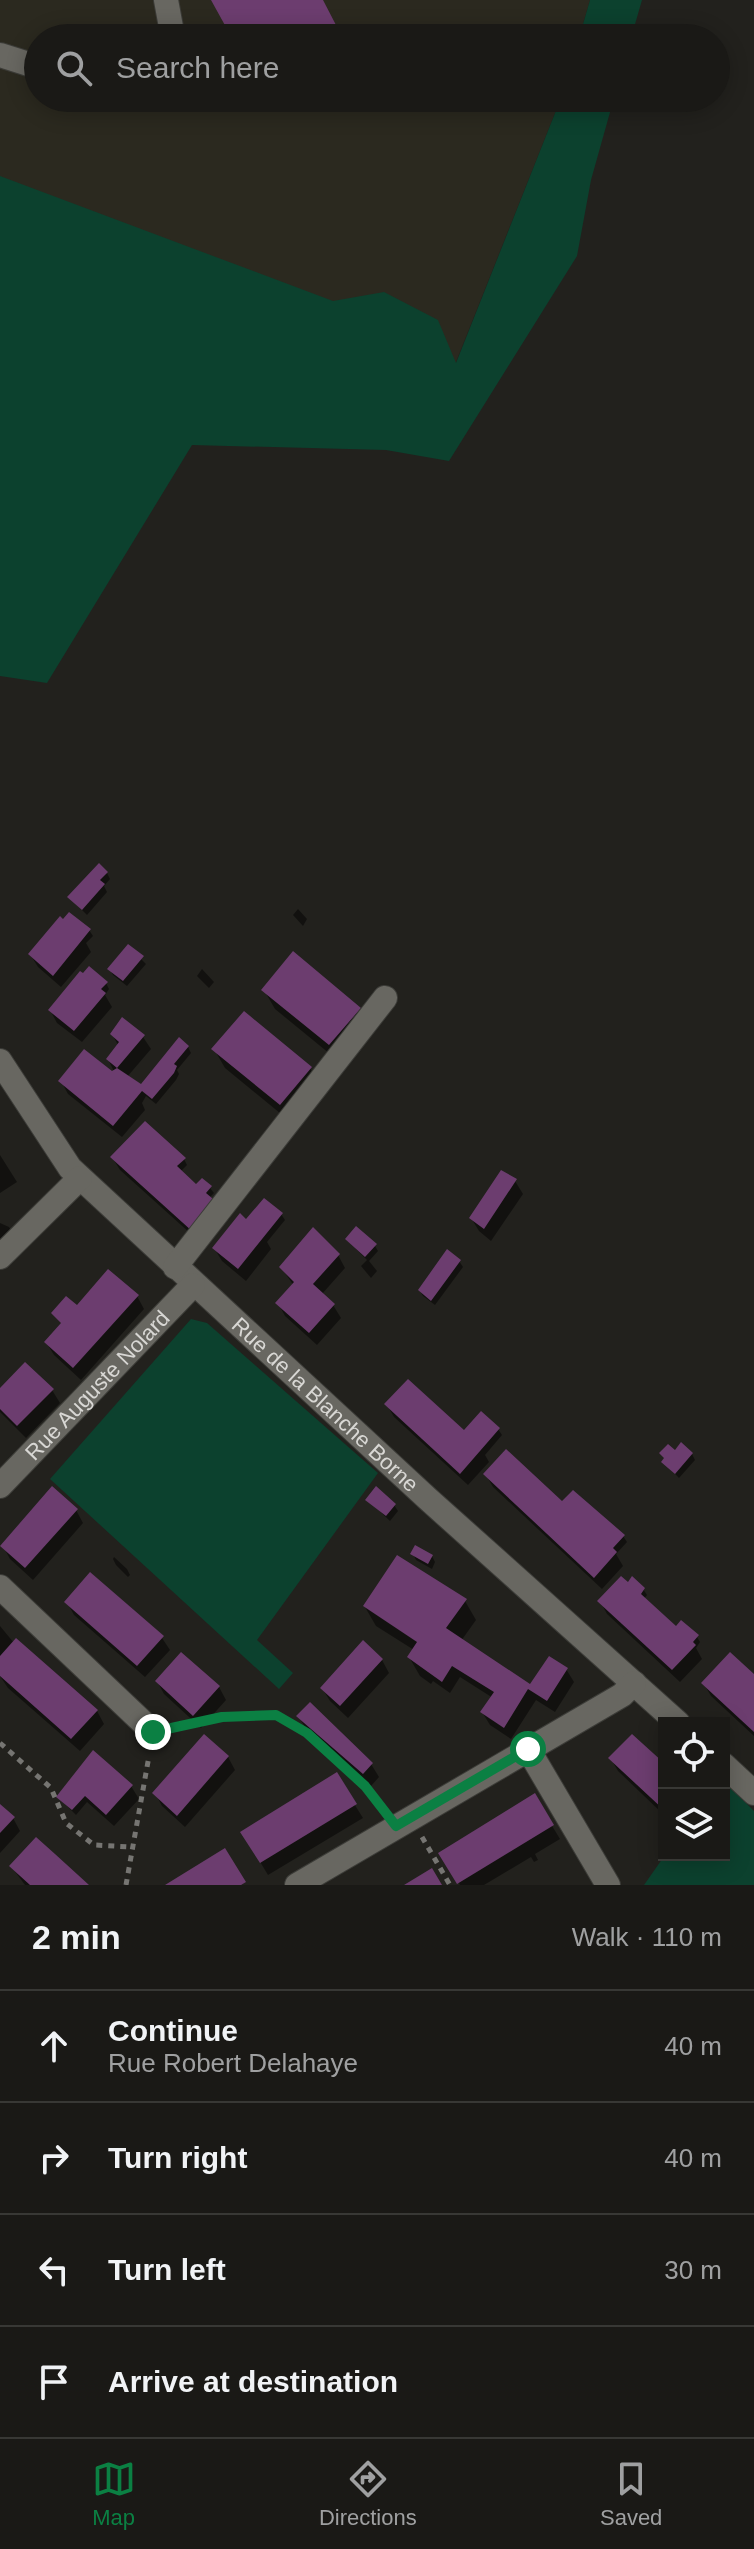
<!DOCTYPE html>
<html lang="en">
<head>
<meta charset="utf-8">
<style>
	:root { --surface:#1a1916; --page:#23221f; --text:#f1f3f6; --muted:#9fa0a1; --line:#383835; --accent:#0b8043 }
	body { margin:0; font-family:Helvetica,sans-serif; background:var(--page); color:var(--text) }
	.controls { position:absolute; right:24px; bottom:24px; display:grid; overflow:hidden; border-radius:0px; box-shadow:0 4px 20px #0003 }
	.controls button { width:72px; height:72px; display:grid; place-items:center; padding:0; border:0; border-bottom:2px solid var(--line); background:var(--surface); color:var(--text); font:40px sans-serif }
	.stop { position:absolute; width:24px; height:24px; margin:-18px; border:6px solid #0b8043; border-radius:50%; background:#fff }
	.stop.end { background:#0b8043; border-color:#fff; box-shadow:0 2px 8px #0008 }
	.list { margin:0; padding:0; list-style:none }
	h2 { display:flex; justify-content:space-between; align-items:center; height:104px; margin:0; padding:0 32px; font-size:34px }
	h2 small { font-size:26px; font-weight:400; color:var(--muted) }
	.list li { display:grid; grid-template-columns:52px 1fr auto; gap:24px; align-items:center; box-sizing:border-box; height:112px; padding:0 32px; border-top:2px solid var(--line) }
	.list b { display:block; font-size:30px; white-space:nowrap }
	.list p { margin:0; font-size:26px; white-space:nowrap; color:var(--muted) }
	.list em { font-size:26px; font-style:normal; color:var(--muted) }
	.icon { flex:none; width:44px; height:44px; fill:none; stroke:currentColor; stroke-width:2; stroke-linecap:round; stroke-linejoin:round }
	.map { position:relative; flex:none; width:754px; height:1885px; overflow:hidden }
	.search { position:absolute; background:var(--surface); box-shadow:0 4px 20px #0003; left:24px; right:24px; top:24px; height:88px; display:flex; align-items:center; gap:20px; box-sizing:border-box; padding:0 28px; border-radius:44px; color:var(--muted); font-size:30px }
	.sheet { height:552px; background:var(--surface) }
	nav { display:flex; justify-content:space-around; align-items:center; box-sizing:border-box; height:112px; border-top:2px solid var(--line); background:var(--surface); font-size:22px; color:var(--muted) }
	nav a { display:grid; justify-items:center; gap:4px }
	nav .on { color:var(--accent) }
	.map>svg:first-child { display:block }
</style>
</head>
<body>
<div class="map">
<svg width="754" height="1885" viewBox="0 0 754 1885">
	<rect width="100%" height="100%" fill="#22211d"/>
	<path fill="#2b291f" d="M0 0H590L579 38H38V98H561L446 387 0 313Z"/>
	<path fill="#0c412e" d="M590 0H642L631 38H579Z
		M561 98H614L591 180 577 256 449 461 386 450 192 445 47 683 0 676V176L333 301 384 292 438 320 456 363Z
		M191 1319 207 1323 378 1473 257 1640 293 1673 279 1689 50 1479Z
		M724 1781 754 1811V1885H644L665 1855H724Z"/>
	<path fill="#0007" d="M214 0H322L342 38H234Z
		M107 873 110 879 104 886 107 892 87 915 70 898Z
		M298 909 307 919 303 926 293 915Z
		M89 930 93 936 86 943 91 952 61 987 38 967 30 954Z
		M129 947 146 964 127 986 113 975 110 970Z
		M202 969 214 982 209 988 197 976Z
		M106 983 109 989 105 995 112 1007 82 1042 57 1023 50 1010Z
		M264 990 360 1009 371 1028 341 1063 275 1009Z
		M112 1034 143 1037 151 1049 127 1077 142 1087 188 1047 191 1053 177 1070 179 1074 176 1080 156 1104 146 1096 142 1103 145 1110 122 1137 68 1094 61 1081 119 1082 108 1059 118 1045Z
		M214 1049 310 1068 321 1087 292 1123 225 1068Z
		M0 1155 17 1182 0 1193Z
		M112 1157 184 1159 187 1165 180 1172 196 1186 210 1188 214 1193 209 1198 201 1243 120 1170Z
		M515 1181 523 1194 491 1241 479 1231 471 1218Z
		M281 1214 285 1220 267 1242 271 1249 246 1281 222 1261 214 1248 247 1222Z
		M0 1223 9 1227 20 1246 0 1263Z
		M347 1240 375 1246 378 1251 369 1261 377 1271 371 1278 361 1266 367 1260Z
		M338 1255 345 1268 322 1294 333 1305 341 1318 317 1345 285 1316 278 1303 294 1286 281 1267Z
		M459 1261 463 1267 435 1305 423 1296 420 1291Z
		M137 1296 144 1309 81 1380 54 1355 46 1342 62 1324 53 1313Z
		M52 1390 60 1403 26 1438 0 1412V1391Z
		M387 1405 464 1433 498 1429 502 1435 485 1455 489 1462 468 1485 394 1417Z
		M675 1452 692 1454 695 1460 679 1478 664 1462Z
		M486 1475 568 1509 623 1536 627 1542 616 1554 623 1566 602 1589 493 1487Z
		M368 1500 394 1505 398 1511 390 1521Z
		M76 1510 83 1523 33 1580 10 1559 3 1546Z
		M413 1554 432 1556 435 1562 432 1569 416 1560Z
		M114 1557 127 1569 130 1575 128 1577 116 1565 113 1559Z
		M643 1589 647 1595 644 1599 676 1629 697 1637 700 1642 696 1648 702 1659 680 1682 607 1614 600 1601Z
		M465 1601 476 1620 461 1641 530 1687 566 1669 574 1682 555 1712 536 1700 511 1739 490 1725 482 1712 493 1698 460 1677 450 1693 433 1681 431 1684 420 1676 409 1657 414 1650 376 1626 365 1607Z
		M67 1602 162 1638 170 1650 145 1677 74 1615Z
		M0 1626 14 1643 97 1711 104 1724 80 1751 8 1688 0 1676Z
		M382 1660 389 1673 348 1718 330 1701 322 1688Z
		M754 1677V1736L711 1696 704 1684Z
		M157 1681 219 1687 226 1700 201 1728 164 1694Z
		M299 1717 371 1764 379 1777 371 1786 306 1729Z
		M204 1737 228 1757 235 1770 185 1827 162 1806 155 1793Z
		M611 1759 664 1766V1815L618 1771Z
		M336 1775 363 1818 268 1875 242 1832Z
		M131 1786 139 1799 114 1826 87 1802 76 1815 58 1797Z
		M534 1796 560 1839 535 1854 538 1860 534 1862 531 1857 484 1885H460L441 1853Z
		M0 1807 13 1818 20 1831 0 1853Z
		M11 1866 87 1885H25Z"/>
	<path fill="#6c3d6f" d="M211 0H323L337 27 316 38H232Z
		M99 863 108 872 100 880 105 884 82 910 67 897Z
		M69 912 91 929 53 976 28 954 60 916 63 919Z
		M128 944 144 956 123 981 107 969Z
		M293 951 361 1008 329 1045 261 990Z
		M89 966 108 982 101 989 106 993 74 1031 48 1010 80 971 83 973Z
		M244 1011 312 1067 280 1105 211 1049Z
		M122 1017 145 1035 117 1068 141 1084 179 1037 189 1046 174 1064 177 1066 174 1073 152 1099 142 1091 113 1126 58 1081 84 1049 112 1071 117 1068 106 1059 119 1042 110 1034Z
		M145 1121 186 1158 177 1166 196 1184 202 1178 212 1186 206 1193 219 1204 193 1232 110 1157Z
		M501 1170 517 1179 484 1229 469 1218Z
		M264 1198 283 1213 238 1269 212 1248 240 1213 246 1219Z
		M356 1226 377 1244 365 1257 345 1239Z
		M313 1227 340 1254 313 1284 335 1304 309 1333 275 1303 294 1282 279 1267Z
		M447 1249 461 1260 431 1301 418 1290Z
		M108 1269 139 1295 73 1368 44 1342 61 1323 51 1313 66 1296 77 1305Z
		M25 1362 54 1389 17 1426 0 1409V1388Z
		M408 1379 464 1430 481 1411 500 1428 460 1474 384 1404Z
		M681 1442 693 1453 675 1474 661 1462 664 1458 659 1453 668 1444 675 1450Z
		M506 1449 562 1501 573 1490 625 1535 613 1548 617 1552 594 1578 483 1474Z
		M52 1486 78 1509 25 1568 0 1546Z
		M376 1486 396 1504 386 1516 365 1500Z
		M415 1545 433 1555 428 1564 410 1554Z
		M397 1555 467 1599 446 1628 530 1684 549 1656 568 1668 547 1701 528 1689 504 1728 480 1712 494 1692 452 1666 442 1682 407 1657 417 1642 363 1606Z
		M90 1572 164 1636 137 1666 64 1602Z
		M621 1576 628 1582 632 1576 645 1588 641 1594 676 1626 681 1620 699 1635 693 1642 696 1645 672 1670 597 1601Z
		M16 1638 98 1710 71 1739 0 1676V1656Z
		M363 1640 383 1659 340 1706 320 1688Z
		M181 1652 220 1686 193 1716 155 1681Z
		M730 1652 754 1674V1732L701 1683Z
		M310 1702 373 1763 363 1774 296 1716Z
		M204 1734 229 1756 177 1816 152 1793Z
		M632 1734 664 1763V1810L608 1758Z
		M93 1750 133 1785 106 1815 85 1796 72 1810 56 1797Z
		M337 1772 357 1804 260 1863 240 1832Z
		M535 1793 554 1825 457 1884 438 1853Z
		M0 1804 15 1817 0 1833Z
		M36 1837 55 1854 89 1885H30L9 1866Z
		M225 1848 246 1882 241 1885H165Z
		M432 1868 442 1885H404Z"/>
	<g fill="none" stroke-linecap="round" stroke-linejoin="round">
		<g stroke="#3c3c38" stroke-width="26">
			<g id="minor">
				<path d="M166 0 173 38"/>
				<path d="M0 55 38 67"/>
				<path id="s1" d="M0 1061 70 1168 428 1499 678 1723"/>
				<path d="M0 1257 80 1178"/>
				<path d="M175 1267 385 998"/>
				<path id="s2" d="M0 1486 193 1285"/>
				<path d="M0 1587 153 1732"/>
				<path d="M528 1749 608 1885"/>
				<path d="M724 1765 754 1793"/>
				<path d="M297 1885 622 1695 634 1683"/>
			</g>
		</g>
		<path stroke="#767572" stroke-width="5" stroke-dasharray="6 6" stroke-linecap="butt" d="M178 1726C200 1722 254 1710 276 1716 308 1724 362 1783 382 1809
			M0 1743 51 1788 66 1823 94 1845 132 1847
			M422 1837 450 1885
			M126 1885 149 1756"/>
		<use href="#minor" stroke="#686761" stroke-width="24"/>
	</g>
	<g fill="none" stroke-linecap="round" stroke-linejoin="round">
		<path stroke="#0b8043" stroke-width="10" d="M153 1732 222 1717 276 1715 307 1733 365 1786 396 1826 528 1749"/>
	</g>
	<g text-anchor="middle" stroke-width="8" stroke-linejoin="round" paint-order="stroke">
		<g font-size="22" fill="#d8d7d4" stroke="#22211d">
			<text dy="8" stroke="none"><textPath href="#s2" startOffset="140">Rue Auguste Nolard</textPath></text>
			<text dy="8" stroke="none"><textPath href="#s1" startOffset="476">Rue de la Blanche Borne</textPath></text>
		</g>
	</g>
</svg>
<div class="controls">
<button><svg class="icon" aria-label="locate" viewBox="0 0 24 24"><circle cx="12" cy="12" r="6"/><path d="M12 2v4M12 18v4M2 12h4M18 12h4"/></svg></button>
<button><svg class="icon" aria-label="layers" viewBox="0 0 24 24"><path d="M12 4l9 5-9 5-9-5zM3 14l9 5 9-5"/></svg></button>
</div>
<div class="stop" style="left:528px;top:1749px"></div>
<div class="stop end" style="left:153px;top:1732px"></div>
<div class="search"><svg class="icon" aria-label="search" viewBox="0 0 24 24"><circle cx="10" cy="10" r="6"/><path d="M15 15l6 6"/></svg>Search here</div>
</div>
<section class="sheet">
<h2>2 min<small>Walk · 110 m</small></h2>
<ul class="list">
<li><svg class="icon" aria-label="ahead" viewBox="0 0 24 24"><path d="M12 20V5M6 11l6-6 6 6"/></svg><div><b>Continue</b><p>Rue Robert Delahaye</p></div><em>40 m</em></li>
<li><svg class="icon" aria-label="right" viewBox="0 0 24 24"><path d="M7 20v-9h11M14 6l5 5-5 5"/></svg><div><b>Turn right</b></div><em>40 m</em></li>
<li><svg class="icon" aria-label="left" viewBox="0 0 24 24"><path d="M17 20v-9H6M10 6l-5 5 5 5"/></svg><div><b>Turn left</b></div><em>30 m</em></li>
<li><svg class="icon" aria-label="arrive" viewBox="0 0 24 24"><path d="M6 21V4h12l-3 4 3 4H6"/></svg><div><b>Arrive at destination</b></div></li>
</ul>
</section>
<nav>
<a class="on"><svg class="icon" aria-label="map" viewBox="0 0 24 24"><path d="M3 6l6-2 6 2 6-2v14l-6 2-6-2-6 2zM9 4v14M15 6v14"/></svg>Map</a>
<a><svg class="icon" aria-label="directions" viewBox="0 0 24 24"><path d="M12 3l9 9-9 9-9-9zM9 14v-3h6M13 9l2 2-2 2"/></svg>Directions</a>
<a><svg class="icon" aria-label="saved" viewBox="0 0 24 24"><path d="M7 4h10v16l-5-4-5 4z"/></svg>Saved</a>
</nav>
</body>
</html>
